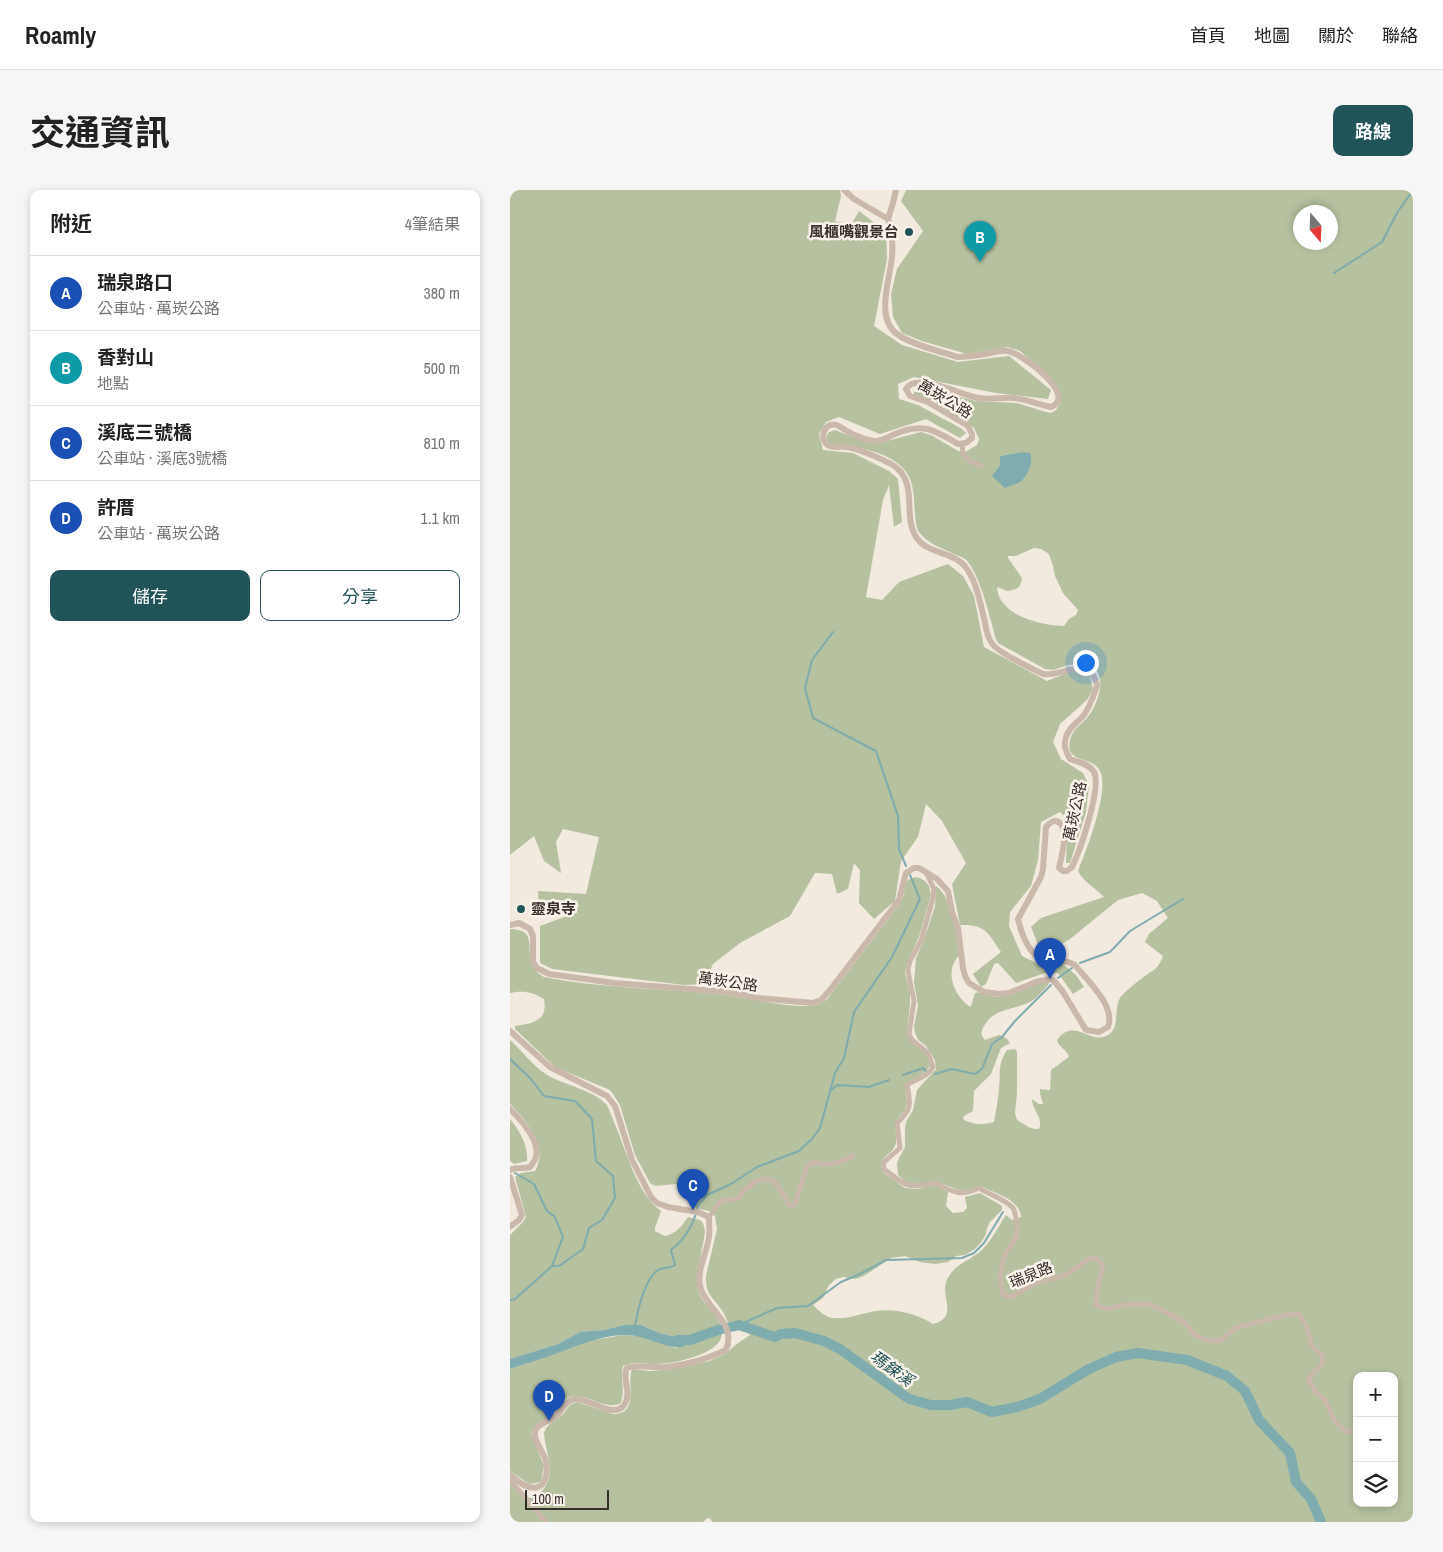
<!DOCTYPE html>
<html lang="zh-TW">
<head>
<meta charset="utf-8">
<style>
	:root { --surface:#fff; --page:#f6f6f6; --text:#222; --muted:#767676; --line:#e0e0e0; --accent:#215458 }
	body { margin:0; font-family:"Archivo Narrow","Noto Sans TC",sans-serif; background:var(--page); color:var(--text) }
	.controls { position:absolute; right:15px; bottom:15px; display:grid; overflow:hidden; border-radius:10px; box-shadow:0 2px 8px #0003 }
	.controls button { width:45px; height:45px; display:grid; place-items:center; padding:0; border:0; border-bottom:1px solid var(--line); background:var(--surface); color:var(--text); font:25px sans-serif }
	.compass { position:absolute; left:783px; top:15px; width:45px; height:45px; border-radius:50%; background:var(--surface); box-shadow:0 2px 8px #0003; rotate:161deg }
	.scale { position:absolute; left:15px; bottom:12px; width:84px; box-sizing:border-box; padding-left:5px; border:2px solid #382e2a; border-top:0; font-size:14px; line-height:18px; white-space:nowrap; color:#382e2a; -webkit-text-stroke:4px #f9f3eb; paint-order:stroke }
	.you { position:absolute; left:575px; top:472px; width:18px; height:18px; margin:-12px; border:4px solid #fff; border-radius:50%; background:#1a73e8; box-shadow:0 0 0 8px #1a73e833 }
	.badge { display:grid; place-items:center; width:32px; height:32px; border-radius:50%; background:var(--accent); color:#fff; font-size:16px; font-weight:700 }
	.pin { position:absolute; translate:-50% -41px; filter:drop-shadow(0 1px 2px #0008) }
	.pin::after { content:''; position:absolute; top:26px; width:18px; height:15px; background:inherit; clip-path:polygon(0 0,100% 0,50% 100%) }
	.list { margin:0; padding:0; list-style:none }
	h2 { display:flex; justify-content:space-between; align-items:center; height:65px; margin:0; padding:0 20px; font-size:21px }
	h2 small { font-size:16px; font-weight:400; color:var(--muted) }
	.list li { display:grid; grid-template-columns:32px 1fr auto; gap:15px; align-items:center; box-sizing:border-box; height:75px; padding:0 20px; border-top:1px solid var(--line) }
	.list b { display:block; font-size:19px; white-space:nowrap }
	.list p { margin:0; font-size:16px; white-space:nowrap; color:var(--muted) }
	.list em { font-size:16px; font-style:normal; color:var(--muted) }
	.actions { display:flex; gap:10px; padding:15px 20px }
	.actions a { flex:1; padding:11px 0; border:1px solid var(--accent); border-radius:10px; text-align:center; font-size:18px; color:var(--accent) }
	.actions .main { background:var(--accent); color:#fff }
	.icon { flex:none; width:28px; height:28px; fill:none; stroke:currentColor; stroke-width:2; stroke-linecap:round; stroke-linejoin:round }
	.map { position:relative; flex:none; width:903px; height:1332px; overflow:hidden; border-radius:10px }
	header { display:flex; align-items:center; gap:30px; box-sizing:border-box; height:70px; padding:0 25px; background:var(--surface); border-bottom:1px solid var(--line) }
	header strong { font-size:24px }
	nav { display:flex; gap:28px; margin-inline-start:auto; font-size:18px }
	.intro { display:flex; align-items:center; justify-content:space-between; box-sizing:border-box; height:120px; padding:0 30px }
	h1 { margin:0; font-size:35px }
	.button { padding:12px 22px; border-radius:10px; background:var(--accent); color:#fff; font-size:18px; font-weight:700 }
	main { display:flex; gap:30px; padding:0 30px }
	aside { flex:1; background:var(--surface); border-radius:10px; box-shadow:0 2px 8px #0003 }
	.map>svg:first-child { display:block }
</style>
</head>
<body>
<header>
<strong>Roamly</strong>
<nav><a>首頁</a><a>地圖</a><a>關於</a><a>聯絡</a></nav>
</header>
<div class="intro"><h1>交通資訊</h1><a class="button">路線</a></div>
<main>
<aside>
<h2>附近<small>4筆結果</small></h2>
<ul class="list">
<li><span class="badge" style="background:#1a4fb4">A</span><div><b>瑞泉路口</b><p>公車站 · 萬崁公路</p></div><em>380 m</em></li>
<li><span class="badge" style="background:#0f9aa8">B</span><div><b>香對山</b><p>地點</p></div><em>500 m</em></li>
<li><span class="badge" style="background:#1a4fb4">C</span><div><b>溪底三號橋</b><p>公車站 · 溪底3號橋</p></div><em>810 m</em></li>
<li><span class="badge" style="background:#1a4fb4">D</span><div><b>許厝</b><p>公車站 · 萬崁公路</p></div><em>1.1 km</em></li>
</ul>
<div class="actions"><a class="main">儲存</a><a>分享</a></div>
</aside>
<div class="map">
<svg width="903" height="1332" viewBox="0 0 903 1332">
	<rect width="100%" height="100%" fill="#f2e9df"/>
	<path fill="#b5c19f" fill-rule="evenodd" d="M0 0H330L331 6 325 31 341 35 349 21 376 42 377 69 364 136 392 155 448 172 499 166 541 200 538 209 486 203 404 187 388 194 389 209 408 215 452 239 456 243 450 248 416 229 370 244 329 227 316 232 309 244 313 260 343 263 379 281 388 289 392 332 384 337 379 295 373 310 356 407 372 410 389 392 438 374 453 386 464 406 474 457 537 491 570 478 579 483 583 499 577 510 550 534 543 552 551 569 573 583 579 595 576 622 560 673H556L558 629 550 622 531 632 528 670 521 696 500 722 499 736 512 766 528 774H553L566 785 574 797 563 804 548 783H535L506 793 488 773 484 774 476 794 471 797 463 784 491 762C478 743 476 734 450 735L442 694 456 673 432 631 416 614 408 647 391 671 385 711 364 729 349 713 350 680 344 673 338 699 327 704 322 684 305 683 280 726 230 753 203 774 194 794 174 795 42 779 30 773V736L65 723 69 715 29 720 28 701 76 704 89 647 53 639 46 652 51 683 34 671 24 646 0 665Z
		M396 0H903V1332H202L200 1328 196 1329 193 1332H0V1289L16 1308 26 1307C50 1286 36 1269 34 1243 38 1232 45 1232 52 1225 58 1220 57 1214 67 1212L103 1224C130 1224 116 1194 122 1179L139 1181 157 1180 178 1176 199 1171 215 1164 228 1153 240 1145C232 1137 230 1142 221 1140 218 1134 216 1127 213 1122 204 1107 195 1106 196 1086L207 1039 205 1026 199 1021 185 1018 180 1002 166 994 145 996 140 993 125 965 110 915 100 900 45 877 5 839V836C24 833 38 831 34 809 23 802 13 800 0 803V739C36 740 5 770 34 787 94 799 156 798 217 805 244 809 272 817 300 816 307 816 312 813 317 809L389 715 393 708 396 693 398 690 405 687 410 688 415 691 419 696 421 705 409 747 396 776 395 783 400 803V814L397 842 399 849 416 864 420 876C415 885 403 888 395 895L397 913 395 920 385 932C385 939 387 946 386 953 383 966 367 965 373 982L395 998 407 999 425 995 438 1002 436 1016 443 1023 453 1022 457 1018 455 1007 470 1003 492 1016V1020L480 1032 477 1038 476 1044 472 1051 465 1059 455 1065 446 1066 438 1072 425 1074 410 1072 395 1066 381 1068 354 1086 345 1089 333 1087 326 1089 319 1095 313 1108 303 1115C309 1121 315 1127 323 1128 337 1130 352 1123 366 1121 384 1118 408 1124 423 1134 452 1126 426 1105 439 1086 447 1073 461 1070 472 1060 482 1050 488 1037 496 1025L502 1030 511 1027C510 1009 484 1003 470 996L460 1000H449L424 991 411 994 397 993 388 985 387 973 389 968 395 957V938L396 932 403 920 407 900 426 879 425 871 422 865 416 856 408 850 405 843 404 837 408 815 404 793 406 768 414 750 425 716 426 696C443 708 447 746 450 765 433 780 444 806 460 817L461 816 465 803C472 801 479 807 487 807 500 806 523 795 537 791L539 794C533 800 526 810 518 813 502 820 484 818 474 836 471 842 470 845 475 850L489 845 496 848 500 853 491 858 481 884 464 901 463 921 454 926 453 929C461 935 475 935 484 932 486 921 488 910 489 899 491 884 487 875 497 860L505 859 507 862V903L505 923 507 930C514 934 521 940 529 939 534 928 522 920 522 909L529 914H533L530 903V899L540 900 541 880 559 867C557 859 548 857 547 850 564 827 579 854 596 846 611 840 603 820 610 808 614 802 632 788 639 783 642 781 646 779 648 776 650 773 652 769 653 766L635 752 639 744 658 728 647 711 632 703 608 710 560 749 537 763 530 760 521 737 531 728 594 707C585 697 574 693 568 681 576 661 600 600 590 581 582 565 555 575 560 550 562 540 570 535 576 529 585 519 595 496 588 483 587 480 583 477 581 474L558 475 543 480 535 479 488 453C484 446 483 437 480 428 477 414 466 378 455 369 452 367 447 365 444 364 432 358 416 353 409 342 404 334 405 310 403 300 400 264 349 256 320 254 317 249 315 247 319 242L325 240 345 248 373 252 411 242 421 245 448 261 455 262 467 255 469 249 464 238 459 234 425 212 404 205V202L419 199 466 211 507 213 536 222 541 223 546 220 551 212V207L538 185 510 161 498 157 457 164 412 151 392 143 383 127 381 104 387 79 413 41 391 11ZM791 22H821V52H791ZM512 262 486 280 490 275V266ZM524 358 531 359 539 364 543 376 545 386 553 403 568 420 566 425 559 429 554 436C531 436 488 425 487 397L498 401C507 399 511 398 512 388L498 368V366H506ZM847 1186H884V1313H847Z
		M0 850C11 860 24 877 37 885 56 896 82 899 97 915 103 929 109 944 114 958 123 981 131 1006 151 1021L145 1038V1041L155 1046C167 1043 171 1037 178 1027L190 1030 193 1033 195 1041C193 1057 186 1084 188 1098 189 1108 196 1114 202 1121 225 1149 205 1161 177 1169 165 1173 152 1174 139 1174 130 1173 123 1172 113 1176 110 1188 116 1203 110 1214 91 1220 73 1200 57 1208 52 1211 49 1219 44 1223 34 1231 28 1230 21 1243L34 1276 31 1292 19 1294 0 1281V1179L36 1167 77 1151 114 1145 131 1146 166 1158 180 1150 149 1143 131 1135H114L94 1140 70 1142 48 1154 0 1169V1045L13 1032 16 1027 5 987 11 983 25 981C39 957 17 931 0 914Z
		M0 929C10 942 18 954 17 971L4 974 0 971Z"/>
	<path fill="#7facae" d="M512 262 520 263C524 271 518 286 510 292 506 294 500 296 495 298L482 286 490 275V266Z
		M114 1135H131L149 1143 180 1150 173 1157C153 1159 135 1144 114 1145 87 1146 62 1158 37 1167 25 1171 12 1175 0 1179V1169L48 1154 70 1142 94 1140Z"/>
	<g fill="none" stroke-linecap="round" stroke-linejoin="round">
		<path stroke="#7facae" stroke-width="2" d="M824 83 872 52 887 23 903 0
			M323 442 302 470 295 498 303 528 366 561 388 626 389 659 396 676
			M570 773 600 762 620 741 673 709
			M548 788 562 778
			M0 869 20 888 34 906 65 911 82 929 86 971 103 986 105 1008 92 1030 79 1038 73 1059 49 1076H42L5 1109 0 1110
			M425 884 442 879 465 884 472 879 482 854 492 847 505 831 541 795
			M393 885 413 878 416 881
			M320 901 327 895 359 897 379 890
			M5 983 24 994 37 1021 45 1027 53 1047 42 1076
			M187 1020 188 1016 197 1005 221 994 247 977 289 961 302 949 310 938 325 883 334 868 344 822 382 767 410 709 400 685
			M229 1135 267 1118 298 1116 331 1092 350 1084 376 1070 452 1068 464 1063 474 1053 493 1022
			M125 1136C127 1122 135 1086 150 1079 156 1077 159 1079 165 1075L161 1060C173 1051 181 1039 186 1024"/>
		<path stroke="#7facae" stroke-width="10" d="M168 1150H180L208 1140 229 1135 265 1147 271 1144 285 1143 314 1151 330 1159 399 1209 421 1215H440L457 1212 482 1222 507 1217 530 1209 577 1180 606 1167 628 1163 677 1170 717 1186 735 1201 749 1230 780 1263 786 1292 801 1309 811 1332"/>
		<path stroke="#cab9ab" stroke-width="5" d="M452 254 453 264 460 271 472 276
			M416 682 424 699 423 708 411 751 400 771 398 779 399 787 404 811 399 844 402 850 418 863 423 877C418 887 405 889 397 895 401 915 402 919 387 933L390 958 373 973 374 979C396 996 397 999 425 993 443 1002 450 1007 469 998 478 1004 497 1010 503 1018 505 1021 506 1028 507 1033 510 1054 496 1054 493 1071 490 1082 490 1094 493 1105L501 1107 526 1093 556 1085 580 1068H586L593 1075 587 1101 586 1115 597 1119 614 1115 638 1114 656 1122 675 1133 686 1146 700 1151 711 1150 725 1138 775 1125 789 1124 797 1137 802 1156 813 1166 812 1174 798 1189 806 1202 815 1210 825 1232 837 1242 847 1239
			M199 1027C211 1012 205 1010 227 1009 234 1000 250 983 263 991 266 993 268 997 270 1000 274 1004 276 1008 278 1014L282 1016 285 1014 297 976 304 972C320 977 329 973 343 966
			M3 1287 1 1291 36 1332"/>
		<path stroke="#cab9ab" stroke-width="6" d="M334 0 344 9 378 29
			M378 29 383 13 386 0
			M0 735 9 733 20 739 23 746V772L27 778 39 784 104 793 218 802 248 808 303 813 311 810 320 800 389 710 396 683 404 678H409L427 689 438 701 442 722 448 738 453 778 455 786 459 793 474 802 489 804 499 803 526 792 540 789 544 791 553 802 576 840 589 842 598 837C606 816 577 790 565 775 555 769 546 772 535 770 519 767 511 742 508 729L531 687 533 679 536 637C539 634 542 630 546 631 561 634 551 669 549 678L553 681H557L562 677C570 661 592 597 584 582 580 574 568 572 560 569 556 561 553 556 556 547 560 535 567 534 573 526 577 522 587 499 587 494 587 493 584 488 584 487 582 483 579 480 575 479 561 476 548 486 533 484 522 479 492 464 484 456 478 450 476 440 475 432 470 414 467 390 454 375 441 361 417 364 406 347 393 326 407 297 388 279 381 272 347 258 336 257 330 256 323 259 318 255 307 247 317 229 329 236 339 243 351 249 364 251 371 252 378 247 385 244 412 232 425 240 448 254L456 253 462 248V244L458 236 418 212 400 206 396 199C407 181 452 206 469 208 480 210 492 207 504 208 517 209 529 215 541 217 569 206 511 162 497 161 490 160 482 163 475 164 466 166 457 167 448 167 431 162 400 154 387 144 365 128 380 89 382 67 383 55 382 41 378 29
			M0 841 40 877 97 906 105 916 122 970 141 1007 147 1013 158 1017 188 1022 199 1027C199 1034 200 1041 199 1047 197 1063 185 1083 191 1099 198 1121 227 1133 216 1160 197 1169 177 1175 156 1177 143 1178 128 1174 117 1178 111 1189 123 1202 114 1215 104 1230 78 1207 64 1209 54 1211 52 1222 45 1227 39 1231 30 1233 26 1239 21 1249 34 1262 36 1271 37 1276 37 1282 36 1286 35 1290 34 1294 30 1296 19 1302 8 1291 0 1285
			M0 919C10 929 30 951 26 966 26 970 22 974 20 977 13 979 6 977 0 980
			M0 987 12 1025 9 1030 0 1037"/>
	</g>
	<g fill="#215458" stroke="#f9f3eb" stroke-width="2">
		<circle cx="399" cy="42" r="5"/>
		<circle cx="11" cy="719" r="5"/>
	</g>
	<g text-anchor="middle" stroke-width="5" stroke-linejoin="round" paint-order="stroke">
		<g font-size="15" font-weight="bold" fill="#382e2a" stroke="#f9f3eb" text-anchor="end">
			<text x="389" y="47">風櫃嘴觀景台</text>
			<text x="21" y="724" text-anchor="start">靈泉寺</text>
		</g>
		<g font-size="15" fill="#382e2a" stroke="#f9f3eb">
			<text transform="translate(435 209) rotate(31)" y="5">萬崁公路</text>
			<text transform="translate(565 621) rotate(-78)" y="5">萬崁公路</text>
			<text transform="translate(218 792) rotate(8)" y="5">萬崁公路</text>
			<text transform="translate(521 1085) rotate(-22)" y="5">瑞泉路</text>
		</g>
		<g font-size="16" font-style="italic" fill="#215458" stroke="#f9f3eb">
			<text transform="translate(382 1178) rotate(36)" y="6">瑪鋉溪</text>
		</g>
	</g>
</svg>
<div class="controls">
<button>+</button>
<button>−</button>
<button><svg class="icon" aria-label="layers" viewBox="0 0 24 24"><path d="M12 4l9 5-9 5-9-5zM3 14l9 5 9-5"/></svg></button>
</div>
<svg class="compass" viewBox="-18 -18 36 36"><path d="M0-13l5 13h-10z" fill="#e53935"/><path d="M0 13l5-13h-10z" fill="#767676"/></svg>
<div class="scale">100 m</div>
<div class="you"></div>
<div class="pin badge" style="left:540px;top:789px;background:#1a4fb4">A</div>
<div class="pin badge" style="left:470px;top:72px;background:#0f9aa8">B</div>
<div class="pin badge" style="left:183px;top:1020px;background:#1a4fb4">C</div>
<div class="pin badge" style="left:39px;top:1231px;background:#1a4fb4">D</div>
</div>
</main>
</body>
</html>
